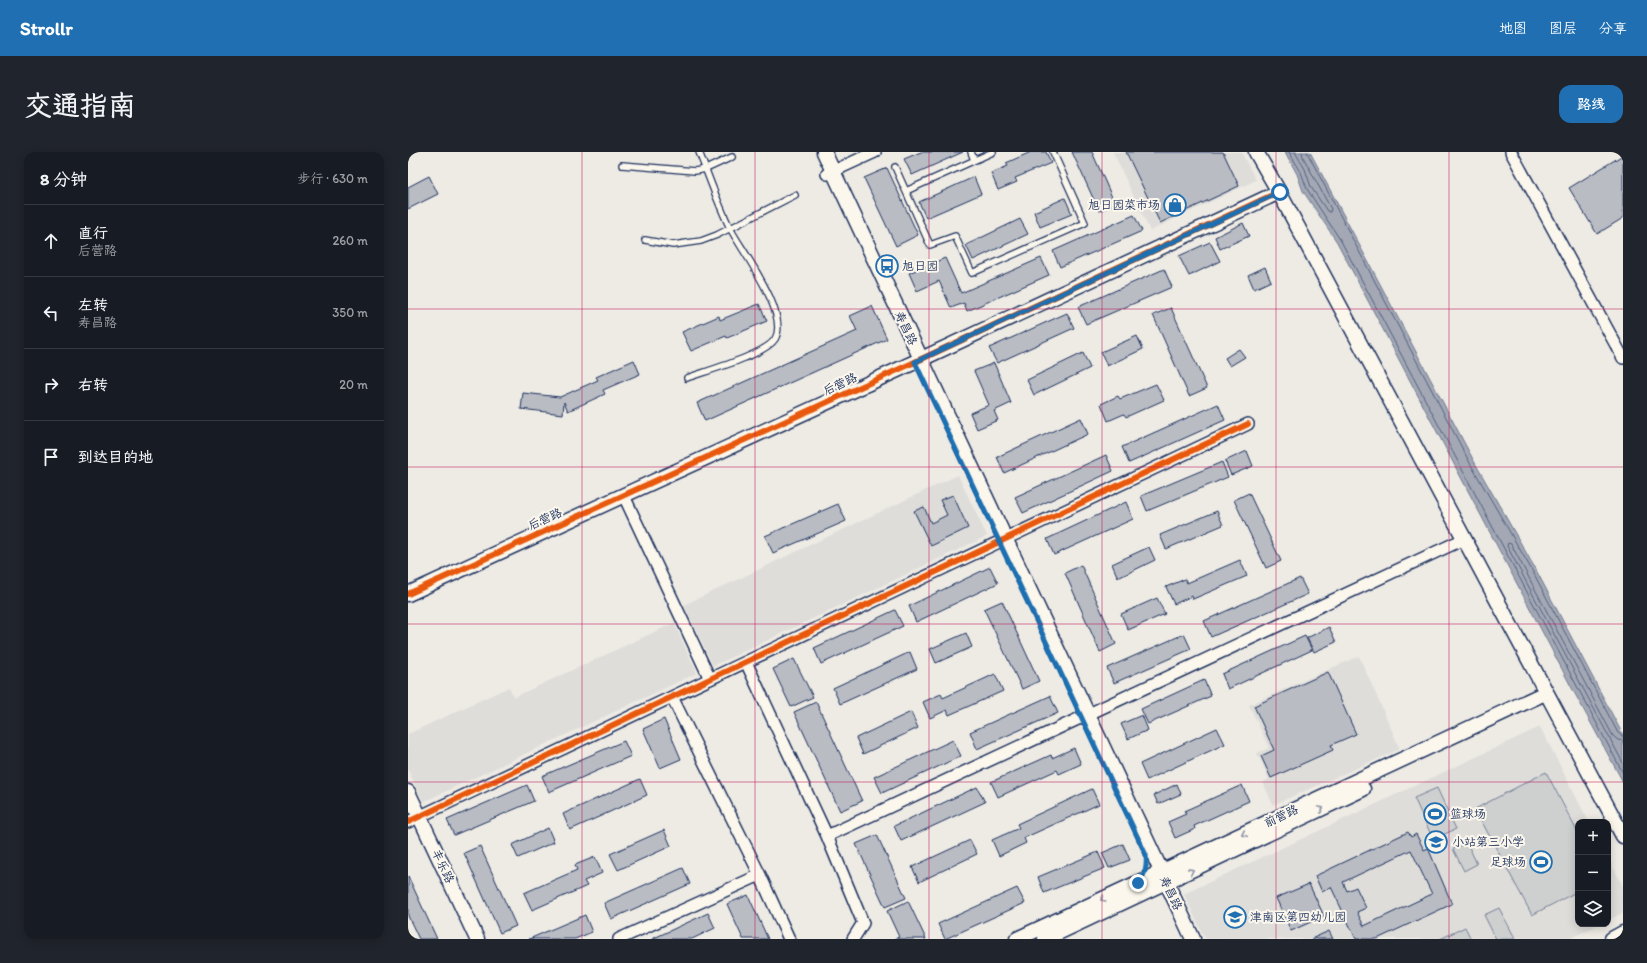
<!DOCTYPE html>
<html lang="zh">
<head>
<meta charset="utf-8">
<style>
	:root { --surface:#171b24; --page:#20242c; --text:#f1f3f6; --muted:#9ea1a6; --line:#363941; --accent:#1f6fb2 }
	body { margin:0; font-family:Itim,"LXGW WenKai TC",sans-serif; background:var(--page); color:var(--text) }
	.controls { position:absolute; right:12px; bottom:12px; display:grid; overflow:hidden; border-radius:8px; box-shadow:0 2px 10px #0003 }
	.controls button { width:36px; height:36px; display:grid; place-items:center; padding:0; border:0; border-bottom:1px solid var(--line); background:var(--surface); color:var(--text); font:20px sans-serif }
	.stop { position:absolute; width:12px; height:12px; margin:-9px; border:3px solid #1f6fb2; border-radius:50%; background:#fff }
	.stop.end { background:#1f6fb2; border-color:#fff; box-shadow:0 1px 4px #0008 }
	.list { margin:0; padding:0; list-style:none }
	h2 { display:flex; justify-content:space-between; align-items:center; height:52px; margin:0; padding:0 16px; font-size:17px }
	h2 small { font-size:13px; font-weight:400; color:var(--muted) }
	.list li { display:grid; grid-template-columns:26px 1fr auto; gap:12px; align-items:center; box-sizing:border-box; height:72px; padding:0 16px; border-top:1px solid var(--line) }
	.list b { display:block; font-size:15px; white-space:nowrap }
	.list p { margin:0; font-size:13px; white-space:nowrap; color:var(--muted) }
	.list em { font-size:13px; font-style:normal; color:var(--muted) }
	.icon { flex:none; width:22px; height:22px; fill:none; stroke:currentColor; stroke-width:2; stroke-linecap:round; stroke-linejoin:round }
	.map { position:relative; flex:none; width:1215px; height:787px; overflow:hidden; border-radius:12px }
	header { display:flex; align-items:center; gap:24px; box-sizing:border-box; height:56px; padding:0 20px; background:var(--accent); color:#fff }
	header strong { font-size:19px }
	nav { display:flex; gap:22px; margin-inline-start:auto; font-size:14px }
	.intro { display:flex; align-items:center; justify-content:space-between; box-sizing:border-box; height:96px; padding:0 24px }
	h1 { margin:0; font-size:28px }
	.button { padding:10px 18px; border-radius:12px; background:var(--accent); color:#fff; font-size:14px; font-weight:700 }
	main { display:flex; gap:24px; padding:0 24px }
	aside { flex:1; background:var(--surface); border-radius:12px; box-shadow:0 2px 10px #0003 }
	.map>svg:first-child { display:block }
</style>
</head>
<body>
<header>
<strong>Strollr</strong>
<nav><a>地图</a><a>图层</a><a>分享</a></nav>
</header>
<div class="intro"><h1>交通指南</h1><a class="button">路线</a></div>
<main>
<aside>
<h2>8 分钟<small>步行 · 630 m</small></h2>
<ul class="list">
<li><svg class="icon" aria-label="ahead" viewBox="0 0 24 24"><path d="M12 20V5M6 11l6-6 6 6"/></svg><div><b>直行</b><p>后营路</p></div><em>260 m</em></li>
<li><svg class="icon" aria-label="left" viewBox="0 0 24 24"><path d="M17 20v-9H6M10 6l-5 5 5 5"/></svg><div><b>左转</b><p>寿昌路</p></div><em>350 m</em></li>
<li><svg class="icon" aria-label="right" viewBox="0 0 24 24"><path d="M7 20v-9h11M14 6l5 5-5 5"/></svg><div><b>右转</b></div><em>20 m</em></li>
<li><svg class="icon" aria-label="arrive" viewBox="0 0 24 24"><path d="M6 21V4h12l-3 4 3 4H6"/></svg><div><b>到达目的地</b></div></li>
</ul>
</aside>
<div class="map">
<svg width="1215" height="787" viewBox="0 0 1215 787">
	<rect width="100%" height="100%" fill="#eeebe4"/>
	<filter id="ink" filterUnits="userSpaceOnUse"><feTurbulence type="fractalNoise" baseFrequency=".025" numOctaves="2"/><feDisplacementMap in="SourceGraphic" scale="8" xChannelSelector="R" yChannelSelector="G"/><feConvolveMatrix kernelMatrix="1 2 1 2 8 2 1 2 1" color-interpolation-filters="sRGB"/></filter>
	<g filter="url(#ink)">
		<path fill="#deddda" d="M705 0H833L848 28 742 79Z
			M550 323 579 384 305 514 276 453Z
			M266 471 289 521 15 650 0 618V582L101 535 106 545Z
			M951 504 992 597 865 653 855 630 861 627 849 601 861 596 841 553Z
			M1132 575 1181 670H1170V772H1192L1161 787H797L776 742Z
			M1200 705 1215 734V761L1200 768Z"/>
		<path fill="#cecfcf" stroke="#747f96" d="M1138 620 1170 681V739L1124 763 1067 657Z
			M1029 636 1048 677 1025 687 1006 646Z
			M1059 691 1069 712 1056 719 1045 697Z
			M1091 756 1107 786 1104 787H1088L1076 763Z
			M1057 775 1063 787H1032Z"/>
		<path fill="#a3a8b4" stroke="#6d7892" d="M877 0H902L1067 311 1128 418 1215 583V630L1166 540 929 90 895 39 889 22Z"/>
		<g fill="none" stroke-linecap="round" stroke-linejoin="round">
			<path stroke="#515f80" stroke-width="1" d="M881 0 893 20 899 37 933 89 1215 621
				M887 0 897 17 903 35 919 59 922 60 923 57 895 5 894 0
				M899 0 1063 313 1125 420 1210 581 1215 584
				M1215 589 1210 588 1205 584 1103 392 1100 391 1099 394 1215 611"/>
		</g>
		<path fill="#b9bcc3" stroke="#1b2f5e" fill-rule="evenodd" d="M513 0H555L504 23 496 7Z
			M623 0H638L643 11 607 26 609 30 590 38 583 21 600 14 598 11Z
			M664 0H684L707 52 691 59Z
			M718 0H815L831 34 752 71Z
			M1215 3V66L1189 82 1161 36Z
			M479 16 510 83 488 94 456 26Z
			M21 24 30 42 0 57V35Z
			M566 25 573 42 518 66 511 50Z
			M657 46 664 62 632 75 626 60Z
			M726 63 734 79 652 115 645 99Z
			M612 67 620 82 565 108 558 93Z
			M835 71 841 84 812 97 807 85Z
			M802 90 812 109 781 124 771 104Z
			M537 106 553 141 633 106 641 123 559 159 556 151 543 156 531 129 509 139 501 121Z
			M857 115 863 129 846 137 840 123Z
			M756 117 764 135 678 172 670 155Z
			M351 152 359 169 319 186 318 184 283 199 274 180 311 164 312 168Z
			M464 154 479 187 297 269 289 251 449 179 442 164Z
			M763 156 799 236 781 244 745 163Z
			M659 161 666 176 589 211 581 196Z
			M729 184 735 197 699 214 693 200Z
			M831 197 837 205 822 214 817 206Z
			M675 201 682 216 626 243 619 228Z
			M226 208 232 222 195 238 197 242 160 259 156 250 155 262 113 257 115 241 152 245 190 228 188 225Z
			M586 211 603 251 586 259 590 268 569 277 562 261 581 253 566 219Z
			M748 232 756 248 718 265 716 262 700 269 693 252 710 244 712 247Z
			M810 252 817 268 721 311 714 295Z
			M673 266 680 282 596 321 589 305Z
			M839 299 845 314 823 323 817 309Z
			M698 303 705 319 615 361 607 345Z
			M814 310 820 325 739 359 733 344Z
			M841 341 873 409 858 416 826 348Z
			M545 343 560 376 523 394 506 359 516 355 523 371 539 363 532 348Z
			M718 350 725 367 646 403 639 387Z
			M430 352 438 369 365 401 357 384Z
			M809 359 815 373 758 397 752 383Z
			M741 395 747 408 710 426 704 412Z
			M832 408 839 424 785 447 784 444 766 452 758 435 777 427 779 431Z
			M673 413 708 492 692 500 657 421Z
			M582 415 590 431 508 470 501 454Z
			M892 426 900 442 803 485 796 469Z
			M749 446 757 462 720 478 713 462Z
			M594 449 631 529 614 537 576 457Z
			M487 458 495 474 413 512 406 496Z
			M921 475 928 490 906 500 899 486Z
			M558 481 564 495 528 511 522 497Z
			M776 482 783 497 706 531 699 516Z
			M897 484 904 498 820 537 814 522Z
			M502 500 509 517 432 552 425 536Z
			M386 507 405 545 383 555 365 517Z
			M920 520 948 582 923 593 925 598 863 626 853 604 866 598 846 554Z
			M587 522 595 539 541 563 539 558 522 566 515 550 533 542 535 546Z
			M796 528 803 544 740 572 733 557Z
			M642 544 650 561 569 597 562 580Z
			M408 550 454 649 432 659 386 560Z
			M503 560 510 576 455 602 448 586Z
			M734 563 740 578 720 587 713 572Z
			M256 567 273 607 252 616 235 577Z
			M809 576 817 592 739 628 732 612Z
			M545 588 553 604 474 641 466 625Z
			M216 589 223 604 141 640 134 624Z
			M666 596 673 612 651 622 649 618 590 645 583 630 643 603 644 606Z
			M232 627 239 643 162 678 155 662Z
			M769 632 773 642 750 652 746 643Z
			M119 633 126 649 46 683 39 668Z
			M834 633 841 649 786 674 787 677 767 686 760 670 778 662 776 659Z
			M569 635 577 650 493 689 486 674Z
			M684 637 691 652 616 686 618 691 591 704 584 688 611 676 609 672Z
			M140 676 146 690 110 706 104 693Z
			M256 678 263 694 210 718 202 702Z
			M1000 680 1003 685 1008 682 1016 698 1020 696 1044 752 969 787H948L923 735 914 740 907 724ZM1003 698 1024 742 956 774 949 760 958 756 948 735 939 739 935 730Z
			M469 683 498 746 477 755 448 692Z
			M562 688 569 702 511 730 504 715Z
			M715 692 722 708 701 716 694 701Z
			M72 694 108 774 92 781 56 701Z
			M690 700 697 716 636 741 630 725Z
			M187 705 194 721 176 729 179 734 124 758 116 741 169 718 167 713Z
			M275 716 282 732 203 767 196 751Z
			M0 724 29 787H11L0 764Z
			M901 732 916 764 883 779 868 746Z
			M609 736 617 751 537 787 530 772Z
			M340 743 360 787H335L319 752Z
			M500 749 518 787H486L491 785 479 759Z
			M300 761 307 776 284 787H244Z
			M177 763 184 780 167 787H121Z
			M921 779 925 787H903Z"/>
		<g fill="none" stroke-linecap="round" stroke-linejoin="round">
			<g stroke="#1b2f5e" stroke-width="8">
				<path id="service" d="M563 0 566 8
					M214 13 287 19 298 17 324 5
					M487 15 522 93 547 84 564 121 677 71 645 0
					M498 39 585 0
					M237 88 265 93 293 89 309 83 387 43
					M279 226C298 219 357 203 367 187 382 162 334 99 322 76 310 52 301 25 291 0"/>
			</g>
			<g stroke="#1b2f5e" stroke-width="14">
				<path id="minor" d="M1103 0 1215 206
					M419 22 467 0
					M216 344 302 527
					M338 510 419 684 455 771 445 787
					M264 545 352 723 381 787
					M0 670 840 272
					M419 684 1056 387
					M211 787 352 723"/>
			</g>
			<g stroke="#1b2f5e" stroke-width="17">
				<path id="tertiary" d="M416 0 785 787
					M848 0 871 40 1215 684
					M0 442 507 210 871 40
					M0 640 69 787
					M609 787 1137 541
					M637 787 955 637
					M1204 787 1215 781"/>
			</g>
			<use href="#service" stroke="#fbf7ec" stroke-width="5.5"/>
			<use href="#minor" stroke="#fbf7ec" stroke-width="11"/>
			<use href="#tertiary" stroke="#fbf7ec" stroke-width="14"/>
			<g stroke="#fbf7ec" stroke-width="8">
				<path id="cycleway" d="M0 442 507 210 871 40
					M0 670 840 272"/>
			</g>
			<use href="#cycleway" stroke="#e8590c" stroke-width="6"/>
		</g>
		<defs><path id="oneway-chevron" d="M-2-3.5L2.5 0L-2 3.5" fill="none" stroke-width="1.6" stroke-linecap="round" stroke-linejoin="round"/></defs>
		<g stroke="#8b93a5">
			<use href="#oneway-chevron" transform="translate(913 657) rotate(-26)"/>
			<use href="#oneway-chevron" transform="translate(836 682) rotate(155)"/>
			<use href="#oneway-chevron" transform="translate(783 719) rotate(-26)"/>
			<use href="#oneway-chevron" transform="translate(695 747) rotate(155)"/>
		</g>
	</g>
	<g fill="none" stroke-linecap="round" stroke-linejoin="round" filter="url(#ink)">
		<path stroke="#1f6fb2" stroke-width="5" d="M730 731C738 722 739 714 738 703L507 210 872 40"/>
	</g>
	<path fill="none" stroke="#c2185b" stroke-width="1" stroke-opacity="0.55" d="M174 0V787M347 0V787M521 0V787M694 0V787M868 0V787M1041 0V787M0 157H1215M0 315H1215M0 472H1215M0 630H1215"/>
	<defs>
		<g id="shop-ring" transform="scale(1.15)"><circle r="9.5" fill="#fbf7ec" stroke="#1f6fb2" stroke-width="1.5"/><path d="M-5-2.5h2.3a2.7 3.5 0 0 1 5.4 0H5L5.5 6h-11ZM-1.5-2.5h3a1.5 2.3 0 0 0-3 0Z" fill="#1f6fb2"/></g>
		<g id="bus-ring" transform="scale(1.15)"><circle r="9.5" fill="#fbf7ec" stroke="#1f6fb2" stroke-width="1.5"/><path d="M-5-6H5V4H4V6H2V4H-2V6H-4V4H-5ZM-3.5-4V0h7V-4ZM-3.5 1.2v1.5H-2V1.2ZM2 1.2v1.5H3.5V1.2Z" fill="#1f6fb2"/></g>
		<g id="stadium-ring" transform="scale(1.15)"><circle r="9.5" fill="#fbf7ec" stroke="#1f6fb2" stroke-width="1.5"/><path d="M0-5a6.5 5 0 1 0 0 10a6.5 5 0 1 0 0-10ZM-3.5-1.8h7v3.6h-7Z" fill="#1f6fb2"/></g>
		<g id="school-ring" transform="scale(1.15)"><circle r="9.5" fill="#fbf7ec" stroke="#1f6fb2" stroke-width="1.5"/><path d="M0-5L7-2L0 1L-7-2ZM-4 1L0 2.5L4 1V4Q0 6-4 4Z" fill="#1f6fb2"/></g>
	</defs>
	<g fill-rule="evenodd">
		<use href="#shop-ring" x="767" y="53"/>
		<use href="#bus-ring" x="479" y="114"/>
		<use href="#stadium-ring" x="1027" y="662"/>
		<use href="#school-ring" x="1028" y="690"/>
		<use href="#stadium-ring" x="1133" y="710"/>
		<use href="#school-ring" x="827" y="765"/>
	</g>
	<g text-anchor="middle" stroke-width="4" stroke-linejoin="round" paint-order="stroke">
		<g font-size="12" fill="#1b2f5e" stroke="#fbf7ec" text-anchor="start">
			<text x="752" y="57" text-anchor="end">旭日园菜市场</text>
			<text x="494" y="118">旭日园</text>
			<text x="1042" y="666">篮球场</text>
			<text x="1044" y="694">小站第三小学</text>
			<text x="1118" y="714" text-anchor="end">足球场</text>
			<text x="842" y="769">津南区第四幼儿园</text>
		</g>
		<g font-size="12" fill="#1b2f5e" stroke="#fbf7ec">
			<text transform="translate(498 176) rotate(65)" y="4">寿昌路</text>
			<text transform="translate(432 232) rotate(-25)" y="4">后营路</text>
			<text transform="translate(137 367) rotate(-24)" y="4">后营路</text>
			<text transform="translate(873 664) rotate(-25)" y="4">前营路</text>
			<text transform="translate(35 714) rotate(65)" y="4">丰乐路</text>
			<text transform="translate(763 741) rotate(65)" y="4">寿昌路</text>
		</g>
	</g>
</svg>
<div class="controls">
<button>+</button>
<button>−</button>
<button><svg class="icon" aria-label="layers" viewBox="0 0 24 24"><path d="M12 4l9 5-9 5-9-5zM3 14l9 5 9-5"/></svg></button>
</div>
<div class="stop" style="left:872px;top:40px"></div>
<div class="stop end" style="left:730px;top:731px"></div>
</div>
</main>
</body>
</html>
